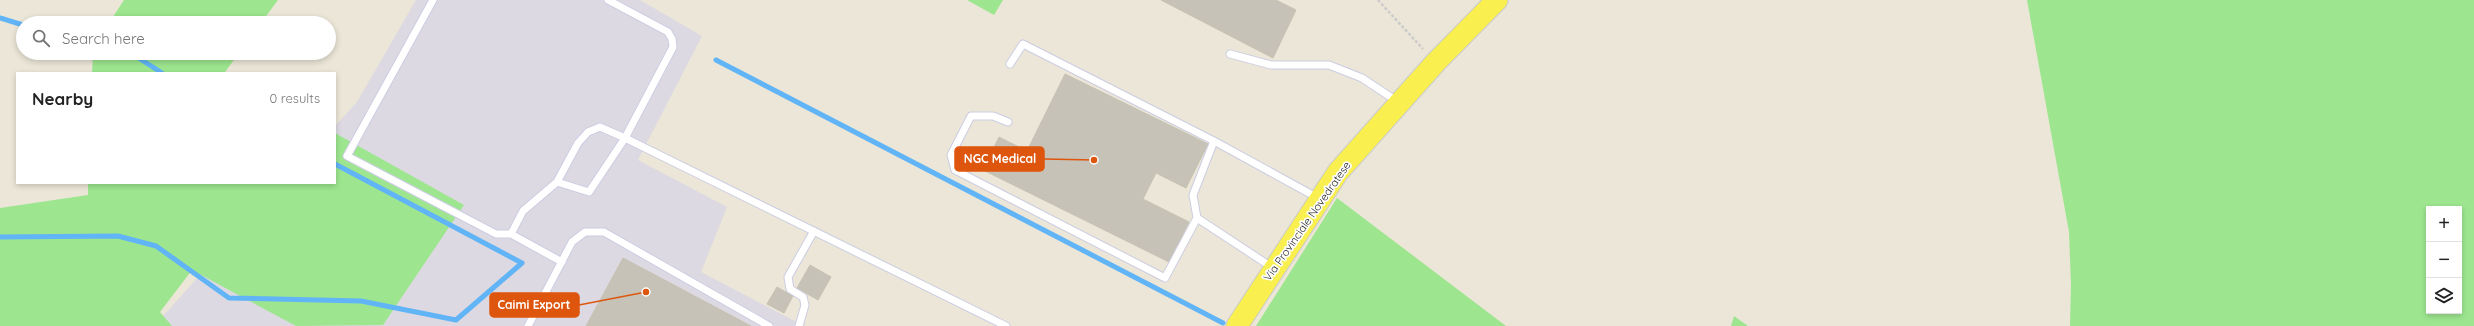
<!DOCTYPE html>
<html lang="en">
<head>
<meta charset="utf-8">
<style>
	:root { --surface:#fff; --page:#f2f2f2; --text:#222; --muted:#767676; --line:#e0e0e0 }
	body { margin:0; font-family:Quicksand,sans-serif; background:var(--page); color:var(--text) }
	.controls { position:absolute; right:12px; bottom:12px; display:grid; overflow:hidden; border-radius:0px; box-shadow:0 2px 6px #0003 }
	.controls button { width:36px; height:36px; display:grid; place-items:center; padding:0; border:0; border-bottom:1px solid var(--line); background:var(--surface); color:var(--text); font:20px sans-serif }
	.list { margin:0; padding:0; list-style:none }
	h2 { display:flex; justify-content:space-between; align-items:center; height:52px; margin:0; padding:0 16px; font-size:17px }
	h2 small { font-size:13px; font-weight:400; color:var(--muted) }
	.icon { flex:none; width:22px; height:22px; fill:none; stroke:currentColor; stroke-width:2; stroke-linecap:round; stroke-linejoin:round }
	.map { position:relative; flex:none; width:2474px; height:326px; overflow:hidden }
	.search { position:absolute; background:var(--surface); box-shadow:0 2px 6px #0003; left:16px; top:16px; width:320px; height:44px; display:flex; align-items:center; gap:10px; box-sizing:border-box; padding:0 14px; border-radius:22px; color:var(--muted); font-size:15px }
	.panel { position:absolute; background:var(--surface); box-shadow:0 2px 6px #0003; left:16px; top:72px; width:320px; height:112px; border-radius:0px }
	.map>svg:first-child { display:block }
</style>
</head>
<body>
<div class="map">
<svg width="2474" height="326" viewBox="0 0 2474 326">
	<rect width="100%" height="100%" fill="#ebe6d7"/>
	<path fill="#ddd9e2" d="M416 0H640L702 36 638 160 727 207 701 272 804 326H154L283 183H335V126L357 102Z"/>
	<path fill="#9de68f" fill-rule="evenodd" d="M124 0H278L261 23H109Z
		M967 0H1003L994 15Z
		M2027 0H2474V326H2070L2071 285 2069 232ZM2429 209H2459V311H2429Z
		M93 53H239L225 72 226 73H92Z
		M335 133 464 205 383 325 296 326 192 270 160 312 172 326H0V208L88 195V183H335Z
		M1337 198 1506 326H1256Z
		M1734 316 1748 326H1731Z"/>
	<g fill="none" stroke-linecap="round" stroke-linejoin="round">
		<path stroke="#61b4f6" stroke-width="5" d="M0 18 23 25
			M131 53 162 73
			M716 60 1223 323
			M0 237 118 236 156 246 229 298 361 301 456 320 522 263 335 164"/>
	</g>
	<path fill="#c6c2b7" stroke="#c6c2b1" d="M1161 0H1276L1296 10 1273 58Z
		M1065 74 1208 144 1186 188 1156 173 1143 199 1189 222 1169 262 983 170 999 137 1027 151Z
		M623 258 751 326H586Z
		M810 265 831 277 818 300 797 288Z
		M777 287 793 296 784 313 767 304Z"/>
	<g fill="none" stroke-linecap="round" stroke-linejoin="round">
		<g stroke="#cccde2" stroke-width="9">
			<path id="service" d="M433 0 347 156 496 234H511
				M1230 54 1271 65H1329L1362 78 1398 102
				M1010 64 1023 44 1214 141
				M1008 122 993 116H971L951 155 955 170 1165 278 1197 218 1273 268
				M557 182 589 192 625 138 673 47 672 39 668 32 608 0
				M1197 218 1193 195 1214 141 1318 198
				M562 262 511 234 523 211 557 182 578 143 588 132 600 127 625 138 1006 326
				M528 326 572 242 585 232H604L769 326
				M799 326 805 305 803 297 790 289 788 277 814 231"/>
		</g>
		<g stroke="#cbcbcb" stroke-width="23">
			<path id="primary" d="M1237 326 1338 172 1436 62 1497 0"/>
		</g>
		<path stroke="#cbcbcb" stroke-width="2.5" stroke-dasharray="3 2" stroke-linecap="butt" d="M1378 0 1423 49"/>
		<use href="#service" stroke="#fff" stroke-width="7"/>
		<use href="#primary" stroke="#f9ef4e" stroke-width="21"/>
	</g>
	<g text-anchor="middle" stroke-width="3.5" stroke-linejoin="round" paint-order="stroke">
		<g font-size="11" fill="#272727" stroke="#fff">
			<text transform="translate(1307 221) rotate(-55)" y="4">Via Provinciale Novedratese</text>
		</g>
	</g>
	<path fill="none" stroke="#de560d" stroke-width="1.5" d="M1094 160L1044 159M646 292L579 305"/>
	<g fill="#de560d" stroke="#fff" stroke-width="1.5">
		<circle cx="1094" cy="160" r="4"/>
		<circle cx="646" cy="292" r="4"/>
	</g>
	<g fill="#de560d" stroke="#de560d" stroke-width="1.5">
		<rect x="955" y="147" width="89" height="24" rx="4"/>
		<rect x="490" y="293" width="89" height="24" rx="4"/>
	</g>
	<g font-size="12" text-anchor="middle" font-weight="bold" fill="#fff">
		<text x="1000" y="163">NGC Medical</text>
		<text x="534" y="309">Caimi Export</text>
	</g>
</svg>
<div class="controls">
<button>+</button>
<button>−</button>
<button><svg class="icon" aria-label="layers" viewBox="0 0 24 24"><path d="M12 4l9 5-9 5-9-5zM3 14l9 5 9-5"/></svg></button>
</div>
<div class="search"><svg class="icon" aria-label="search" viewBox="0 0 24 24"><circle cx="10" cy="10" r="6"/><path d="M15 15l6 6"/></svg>Search here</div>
<section class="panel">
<h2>Nearby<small>0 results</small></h2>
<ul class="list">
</ul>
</section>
</div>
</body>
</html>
